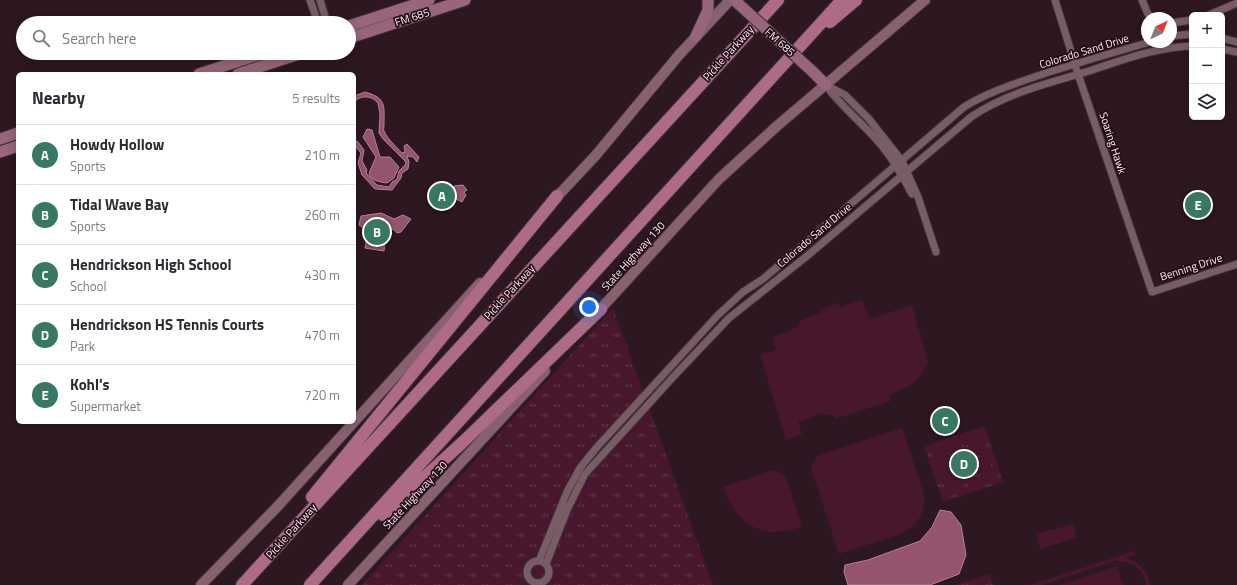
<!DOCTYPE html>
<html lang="en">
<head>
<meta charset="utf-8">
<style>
	:root { --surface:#fff; --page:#f7f7f7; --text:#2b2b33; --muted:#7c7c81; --line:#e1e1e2; --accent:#387762 }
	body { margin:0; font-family:"Titillium Web",sans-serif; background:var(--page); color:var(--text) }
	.controls { position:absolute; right:12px; top:12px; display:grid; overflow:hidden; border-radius:6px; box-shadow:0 2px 10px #0003 }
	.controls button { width:36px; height:36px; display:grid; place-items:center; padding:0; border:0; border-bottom:1px solid var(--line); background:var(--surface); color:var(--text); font:20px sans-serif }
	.compass { position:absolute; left:1141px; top:12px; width:36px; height:36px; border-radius:50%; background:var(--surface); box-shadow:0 2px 10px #0003; rotate:43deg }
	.you { position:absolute; left:589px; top:307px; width:14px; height:14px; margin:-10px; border:3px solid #fff; border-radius:50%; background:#1a73e8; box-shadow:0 0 0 6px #1a73e833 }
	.badge { display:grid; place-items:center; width:26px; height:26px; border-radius:50%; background:var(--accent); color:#fff; font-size:13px; font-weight:700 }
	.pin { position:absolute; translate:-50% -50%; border:2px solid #fff; box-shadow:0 1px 4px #0006 }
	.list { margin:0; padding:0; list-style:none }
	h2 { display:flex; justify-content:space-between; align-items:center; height:52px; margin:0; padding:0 16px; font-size:17px }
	h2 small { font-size:13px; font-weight:400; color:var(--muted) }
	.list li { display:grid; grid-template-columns:26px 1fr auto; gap:12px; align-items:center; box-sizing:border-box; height:60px; padding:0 16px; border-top:1px solid var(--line) }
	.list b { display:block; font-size:15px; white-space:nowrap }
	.list p { margin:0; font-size:13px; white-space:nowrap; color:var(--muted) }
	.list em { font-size:13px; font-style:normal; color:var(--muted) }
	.icon { flex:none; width:22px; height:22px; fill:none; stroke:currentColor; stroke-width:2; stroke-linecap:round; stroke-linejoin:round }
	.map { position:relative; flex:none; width:1237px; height:585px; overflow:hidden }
	.search { position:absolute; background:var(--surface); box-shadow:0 2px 10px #0003; left:16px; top:16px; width:340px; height:44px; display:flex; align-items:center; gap:10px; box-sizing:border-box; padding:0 14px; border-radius:22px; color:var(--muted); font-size:15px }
	.panel { position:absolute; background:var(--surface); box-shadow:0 2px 10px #0003; left:16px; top:72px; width:340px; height:352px; border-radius:6px }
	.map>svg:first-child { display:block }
</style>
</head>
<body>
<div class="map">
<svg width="1237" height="585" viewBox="0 0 1237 585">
	<defs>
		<pattern id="grass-tufts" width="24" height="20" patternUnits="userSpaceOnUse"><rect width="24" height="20" fill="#48172e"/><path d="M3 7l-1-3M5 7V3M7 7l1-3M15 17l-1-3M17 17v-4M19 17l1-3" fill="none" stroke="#63394d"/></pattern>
	</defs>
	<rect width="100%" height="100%" fill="#2d1720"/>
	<path fill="url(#grass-tufts)" d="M613 308 713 585H362Z
		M985 426 1003 482 943 502 924 446Z
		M990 574 993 585H955Z"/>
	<path fill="#48172e" d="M862 300 870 319 912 305 928 363C918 383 909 387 889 395L891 401 835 419 833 414 824 416 823 413 798 422 802 434 786 440 760 355 776 350 772 337 789 331 799 325V321L821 313 819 310 839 303 840 307Z
		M902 428 923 491C927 511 919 525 901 534L839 554 811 468 817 456Z
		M980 431 983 440 964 446 961 437Z
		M950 440 953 450 934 456 930 447Z
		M984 443 987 453 968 459 965 450Z
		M954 453 957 462 938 469 935 460Z
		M989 459 992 468 973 474 970 465Z
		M959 469 962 478 943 484 940 475Z
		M774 470 786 476 802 527C761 540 739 527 723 487Z
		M994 472 997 481 977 487 974 478Z
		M963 482 966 491 947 497 944 488Z
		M1073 524 1077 538 1040 549 1036 534Z
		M1134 551 1135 555 1126 558C1139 562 1149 571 1150 585H1146C1144 568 1131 561 1115 561L1042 585H1030Z
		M1117 566 1123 585H1060Z"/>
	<path fill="#94536e" stroke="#b38196" d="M365 92C387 98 384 106 384 125 384 128 383 129 384 131 388 140 396 146 402 153L405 152 404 146 407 144 419 157 417 162 413 157 407 156 409 162 408 169 402 173 401 178 392 190 375 189 362 175 358 163 361 153 354 145V140L358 142 364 150 362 161 367 170 366 173 377 185 389 187 392 182 397 179 399 171 406 164 405 161 383 139 379 133 380 114 378 103C371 95 361 95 354 102V96Z
		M367 129 372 130 380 157H390L399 167 394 178 387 183C380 182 371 181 369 173L376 157 363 137Z
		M436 183 445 185 451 196 456 194 453 191 454 186 463 185 467 190 464 192 466 195 462 202 456 199 452 201V206L444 208 431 198 435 192Z
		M381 213 394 219 403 215 411 219 401 232 397 233 393 229 386 232 384 251 365 248 368 232 359 225 361 216Z
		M940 510 951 512 961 525 966 555 959 574 930 585H848L844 572 845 565 868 560 920 541 932 527Z"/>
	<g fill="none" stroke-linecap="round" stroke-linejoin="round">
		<g stroke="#423238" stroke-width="9">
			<path id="minor" d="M310 0 318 23
				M320 0 327 23
				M1055 0 1078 74 1152 292 1237 264
				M1142 0 1148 14 1153 18
				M1209 15 1237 3
				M1171 23 1192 20
				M1171 36 1192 34
				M1222 38 1237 42
				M1222 49 1237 52
				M826 85 845 95 869 119 902 161 918 197 936 252
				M827 87C842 107 860 121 876 139 891 155 902 175 912 194
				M539 561 567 492 580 468 597 447 718 315 743 292 763 279 964 107C990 91 1017 83 1046 73 1081 62 1115 52 1150 42
				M527 572a11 11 0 1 1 22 0a11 11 0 1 1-22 0Z
				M546 564 567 510 585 474 675 375 729 318 807 256 971 117C1006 93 1049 83 1089 71 1123 60 1156 47 1192 46"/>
		</g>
		<g stroke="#423238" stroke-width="12">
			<path id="secondary" d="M553 201 596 155 679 55 730 0
				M596 314 719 179 777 126 925 0
				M354 422 480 283
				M201 585 278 506 354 422
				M348 585 545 371"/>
		</g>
		<g stroke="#423238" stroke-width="13">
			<path id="primary" d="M734 0 743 8
				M349 26 429 0
				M696 36 708 10V0
				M349 38 465 0
				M812 71 826 85
				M199 74 264 53
				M238 74 302 53
				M0 139 18 133
				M0 152 18 146"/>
		</g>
		<g stroke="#423238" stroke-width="14">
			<path id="motorway" d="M830 22 856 0
				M312 497 557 196
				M383 515 463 442 601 309
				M242 585 778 0
				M310 585 842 0"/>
		</g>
		<use href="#minor" stroke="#785d67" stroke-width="7"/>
		<use href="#secondary" stroke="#886170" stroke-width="10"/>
		<use href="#primary" stroke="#98657a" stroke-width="11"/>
		<use href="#motorway" stroke="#ad6b86" stroke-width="12"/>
		<g stroke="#423238" stroke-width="13" stroke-linecap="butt">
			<path id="primary-bridge" d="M743 8 812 71"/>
		</g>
		<use href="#primary-bridge" stroke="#98657a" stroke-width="11"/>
	</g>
	<g text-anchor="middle" stroke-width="3.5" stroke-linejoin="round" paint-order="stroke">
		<g font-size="11" fill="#fcecf2" stroke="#230e17">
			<text transform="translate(412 17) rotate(-18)" y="4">FM 685</text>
			<text transform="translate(780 42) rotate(42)" y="4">FM 685</text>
			<text transform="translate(1084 51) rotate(-17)" y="4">Colorado Sand Drive</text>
			<text transform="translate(728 53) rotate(-48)" y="4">Pickle Parkway</text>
			<text transform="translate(1113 143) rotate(72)" y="4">Soaring Hawk</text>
			<text transform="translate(814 235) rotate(-40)" y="4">Colorado Sand Drive</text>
			<text transform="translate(633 256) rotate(-48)" y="4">State Highway 130</text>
			<text transform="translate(1191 267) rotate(-18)" y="4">Benning Drive</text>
			<text transform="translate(509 292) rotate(-48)" y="4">Pickle Parkway</text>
			<text transform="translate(415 495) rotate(-47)" y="4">State Highway 130</text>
			<text transform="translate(291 531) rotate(-48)" y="4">Pickle Parkway</text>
		</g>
	</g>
</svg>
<div class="controls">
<button>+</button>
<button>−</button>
<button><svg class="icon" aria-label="layers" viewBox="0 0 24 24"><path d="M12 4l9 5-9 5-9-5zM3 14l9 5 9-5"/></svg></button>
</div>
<svg class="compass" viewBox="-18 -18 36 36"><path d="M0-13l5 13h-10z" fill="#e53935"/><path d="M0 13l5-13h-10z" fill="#7c7c81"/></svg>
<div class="you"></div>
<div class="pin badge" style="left:442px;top:196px">A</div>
<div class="pin badge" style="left:377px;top:232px">B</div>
<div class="pin badge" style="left:945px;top:421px">C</div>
<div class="pin badge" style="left:964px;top:464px">D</div>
<div class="pin badge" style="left:1198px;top:205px">E</div>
<div class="search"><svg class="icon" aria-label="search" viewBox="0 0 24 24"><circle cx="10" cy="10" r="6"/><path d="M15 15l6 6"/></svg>Search here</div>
<section class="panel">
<h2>Nearby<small>5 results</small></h2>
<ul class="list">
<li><span class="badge">A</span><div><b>Howdy Hollow</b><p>Sports</p></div><em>210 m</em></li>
<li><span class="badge">B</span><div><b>Tidal Wave Bay</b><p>Sports</p></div><em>260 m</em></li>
<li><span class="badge">C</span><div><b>Hendrickson High School</b><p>School</p></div><em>430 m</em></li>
<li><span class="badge">D</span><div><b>Hendrickson HS Tennis Courts</b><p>Park</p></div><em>470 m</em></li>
<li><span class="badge">E</span><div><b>Kohl's</b><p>Supermarket</p></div><em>720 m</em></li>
</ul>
</section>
</div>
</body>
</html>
